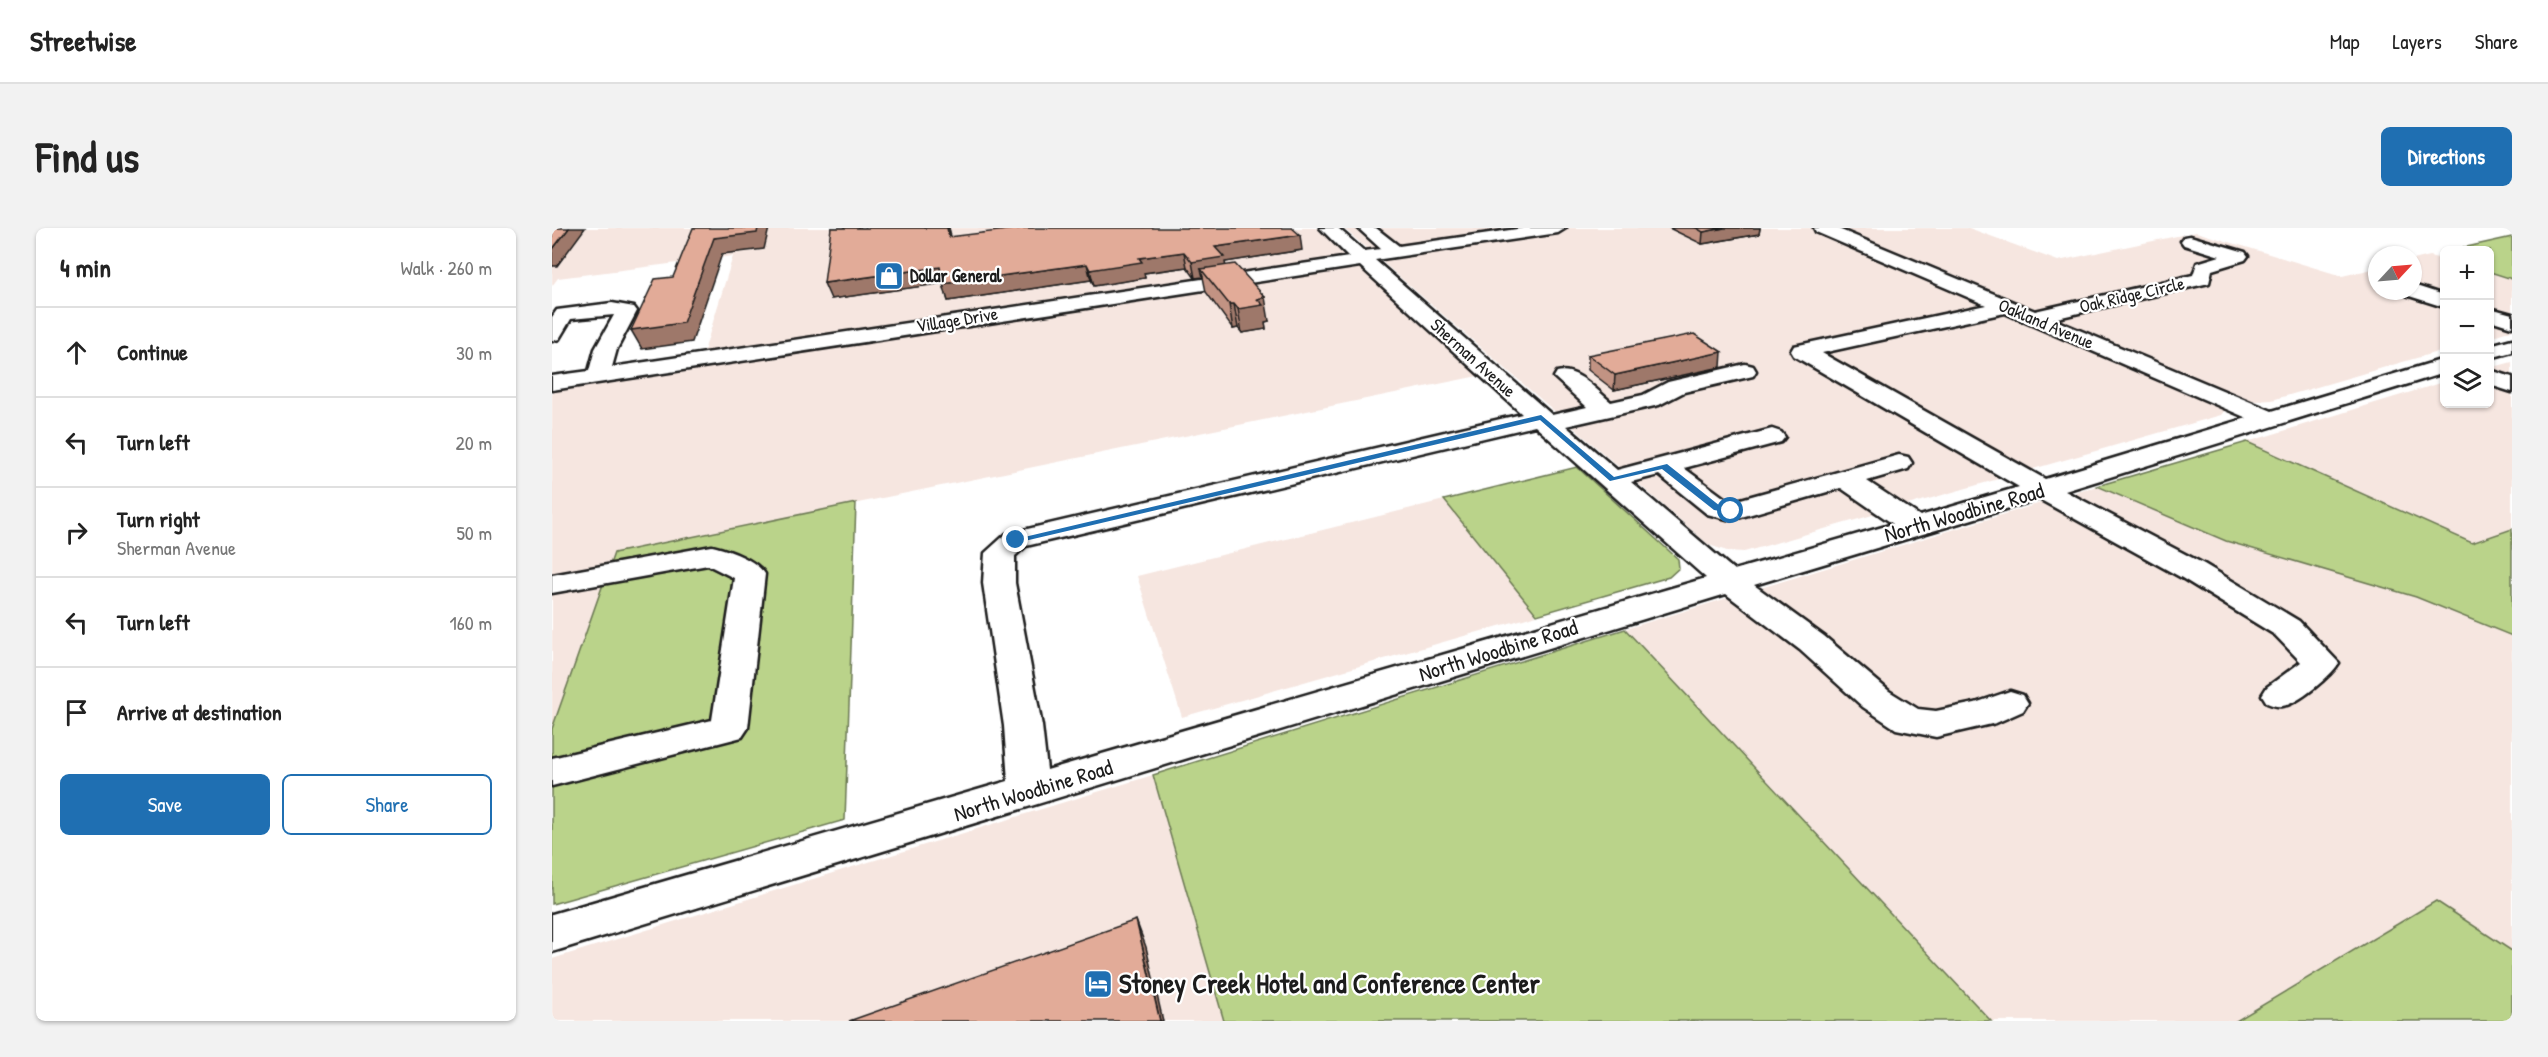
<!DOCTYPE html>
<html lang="en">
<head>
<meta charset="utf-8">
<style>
	:root { --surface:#fff; --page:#f2f2f2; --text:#222; --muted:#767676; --line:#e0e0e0; --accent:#1f6fb2 }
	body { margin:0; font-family:"Patrick Hand",sans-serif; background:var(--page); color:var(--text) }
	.controls { position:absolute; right:18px; top:18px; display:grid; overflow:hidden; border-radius:9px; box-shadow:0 2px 4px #0004 }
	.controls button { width:54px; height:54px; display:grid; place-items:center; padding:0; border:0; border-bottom:2px solid var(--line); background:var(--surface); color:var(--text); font:30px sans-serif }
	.compass { position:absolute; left:1816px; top:18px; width:54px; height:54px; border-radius:50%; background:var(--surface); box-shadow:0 2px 4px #0004; rotate:64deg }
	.stop { position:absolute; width:18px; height:18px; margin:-14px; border:4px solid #1f6fb2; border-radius:50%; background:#fff }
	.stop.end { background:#1f6fb2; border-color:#fff; box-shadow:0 2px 6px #0008 }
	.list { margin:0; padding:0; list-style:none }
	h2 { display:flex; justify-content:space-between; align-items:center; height:78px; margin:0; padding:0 24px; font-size:26px }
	h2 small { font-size:20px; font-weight:400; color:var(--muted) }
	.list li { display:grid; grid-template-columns:39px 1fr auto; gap:18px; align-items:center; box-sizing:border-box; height:90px; padding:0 24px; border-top:2px solid var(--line) }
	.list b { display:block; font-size:22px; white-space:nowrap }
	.list p { margin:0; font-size:20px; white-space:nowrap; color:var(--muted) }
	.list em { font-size:20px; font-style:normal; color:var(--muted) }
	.actions { display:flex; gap:12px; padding:18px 24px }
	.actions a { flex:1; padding:14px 0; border:2px solid var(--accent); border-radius:9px; text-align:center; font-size:21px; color:var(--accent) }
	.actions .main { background:var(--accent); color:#fff }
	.icon { flex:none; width:33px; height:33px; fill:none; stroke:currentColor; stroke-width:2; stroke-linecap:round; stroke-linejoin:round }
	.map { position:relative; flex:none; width:1960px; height:793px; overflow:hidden; border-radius:9px }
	header { display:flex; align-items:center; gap:36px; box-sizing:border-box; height:84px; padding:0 30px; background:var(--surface); border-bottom:2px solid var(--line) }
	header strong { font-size:28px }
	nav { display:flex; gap:33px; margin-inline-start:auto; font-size:21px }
	.intro { display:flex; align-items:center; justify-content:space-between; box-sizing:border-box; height:144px; padding:0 36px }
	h1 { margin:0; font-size:42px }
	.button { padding:15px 27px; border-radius:9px; background:var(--accent); color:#fff; font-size:21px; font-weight:700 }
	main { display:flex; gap:36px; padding:0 36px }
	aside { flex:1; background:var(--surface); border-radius:9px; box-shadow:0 2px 4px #0004 }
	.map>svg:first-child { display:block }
</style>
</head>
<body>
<header>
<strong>Streetwise</strong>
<nav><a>Map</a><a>Layers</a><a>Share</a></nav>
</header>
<div class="intro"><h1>Find us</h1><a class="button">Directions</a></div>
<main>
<aside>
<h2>4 min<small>Walk · 260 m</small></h2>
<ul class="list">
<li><svg class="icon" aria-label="ahead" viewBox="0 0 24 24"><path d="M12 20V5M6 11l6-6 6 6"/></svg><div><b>Continue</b></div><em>30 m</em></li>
<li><svg class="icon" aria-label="left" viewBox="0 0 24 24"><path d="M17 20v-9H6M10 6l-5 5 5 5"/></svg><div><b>Turn left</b></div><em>20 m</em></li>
<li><svg class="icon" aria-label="right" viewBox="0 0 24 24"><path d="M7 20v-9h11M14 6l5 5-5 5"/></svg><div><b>Turn right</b><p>Sherman Avenue</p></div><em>50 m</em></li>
<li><svg class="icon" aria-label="left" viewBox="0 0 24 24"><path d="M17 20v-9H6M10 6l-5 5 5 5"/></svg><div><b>Turn left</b></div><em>160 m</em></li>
<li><svg class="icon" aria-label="arrive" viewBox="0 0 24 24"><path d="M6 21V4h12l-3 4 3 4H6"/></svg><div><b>Arrive at destination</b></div></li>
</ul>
<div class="actions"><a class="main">Save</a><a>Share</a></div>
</aside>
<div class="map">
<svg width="1960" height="793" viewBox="0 0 1960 793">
	<rect width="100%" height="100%" fill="#fff"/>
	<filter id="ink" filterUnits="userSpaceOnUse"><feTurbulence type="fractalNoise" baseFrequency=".0167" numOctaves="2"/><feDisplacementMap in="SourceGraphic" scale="12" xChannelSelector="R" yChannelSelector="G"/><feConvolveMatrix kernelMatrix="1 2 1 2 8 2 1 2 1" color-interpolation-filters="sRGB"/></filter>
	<g filter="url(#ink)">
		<path fill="#f6e6e0" d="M0 0H765L794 28 151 127 181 28 6 50 0 58Z
			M791 0H1259L1666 176 1673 182 1669 187 1192 324 1175 323 1157 317Z
			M1286 0H1417L1506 33 1644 4 1790 48 1825 40V63H1861V32L1878 28 1892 32V122L1720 172 1704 173 1690 170Z
			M795 38 805 39 811 42 926 148 62 325 0 501V160Z
			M1938 44 1960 51V102L1938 109Z
			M1960 134V301L1920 315 1695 214 1892 154V176H1938V140Z
			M1545 258 1674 313 1864 369 1960 408V723L1884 673 1684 793H1439L1073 401Z
			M892 272 985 387 630 489 585 348Z
			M601 547 672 793H0V731Z"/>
		<path fill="#bad38a" stroke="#6b7853" stroke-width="1.5" d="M1960 9V51L1938 44V22H1901Z
			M1695 214 1920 315 1960 301V408L1864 369 1674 313 1545 258Z
			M1025 239 1126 331 1127 340 1117 349 985 387 892 272Z
			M304 275 293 592 0 676V501L62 325Z
			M1073 401 1439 793H672L601 547Z
			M1884 673 1960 723V793H1684Z"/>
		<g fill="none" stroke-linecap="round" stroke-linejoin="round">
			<g stroke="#1c1c1c" stroke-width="5">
				<path id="minor" d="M768 0H786L812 23 829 21 806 0H824L847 18 972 0H1014L1006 5 823 32 1000 187 1035 179 1002 149 1005 144C1025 139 1044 162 1059 174L1091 167 1116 154 1193 136 1201 138 1204 143 1201 148 1132 164 1107 177 1014 198 1065 242 1220 201 1229 204 1233 209 1229 214 1132 240 1178 274 1347 227 1356 229 1360 235 1356 241 1315 253 1368 288 1467 259 1242 128 1239 123 1242 118 1434 77 1264 4 1262 0H1284L1483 83 1641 47 1645 35 1668 28 1632 17 1629 13 1632 9 1638 8 1693 24 1696 28 1693 32 1660 42 1657 55 1501 91 1720 183 1892 131V145L1513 263 1652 336 1747 393 1787 435C1779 448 1745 477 1730 478 1725 479 1720 477 1715 475L1710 467 1715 459 1749 434 1723 407 1630 350 1487 271 1202 357 1272 408 1337 463 1366 481 1384 483 1423 475 1458 463 1471 467 1476 475 1471 483 1444 495 1384 509 1344 501 1311 479 1248 422 1174 366 0 724V686L456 553 452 498 431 355 433 325 454 306 970 186 808 38 0 162V148L37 143 43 121 62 87 19 91 7 111 0 113V89L5 82 60 75 82 79 85 83 65 121 60 139 797 29ZM1453 85 1473 94 1695 190 1493 251 1270 125ZM983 198 1154 350 495 542 490 498 463 355V328L474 318ZM1107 247 1155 286 1179 292 1289 260 1341 296 1182 342 1079 254Z
					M1861 57 1892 67V79L1854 67 1851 63H1861Z
					M1938 80 1960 86V99L1938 92Z
					M1960 111V124L1938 130V117Z
					M1938 142 1960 149V164L1938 157Z
					M160 318C177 322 204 332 213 346L196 500 190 509 0 558V530L160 492 182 350 156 337 0 365V347Z"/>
			</g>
			<use href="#minor" fill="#fff" fill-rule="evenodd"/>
		</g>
		<path fill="#c29383" stroke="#1c1c1c" stroke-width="1.5" d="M279 0H397L399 9 750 22 673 34V38L717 93 713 94 714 101 690 105 686 100 681 101 654 64 651 49 643 50 635 39 592 45 593 50 542 58 539 52 396 73 391 55 279 71Z
			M1117 0H1208L1207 6 1150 16Z
			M1036 127 1169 139 1062 162 1036 142Z"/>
		<path fill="#9e786a" stroke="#1c1c1c" stroke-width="1.5" d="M17 0H33L5 38H0V22Z
			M206 0H217L212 21 170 26 140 114 90 121 79 102 162 10Z
			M395 0H397L402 25 397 9Z
			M1172 0H1208L1207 6 1150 16 1151 4Z
			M748 7 750 22 673 34 675 45 649 41 651 49 643 50 640 34 663 19Z
			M632 24 635 39 592 45 593 50 542 58 538 42 587 30Z
			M535 36 539 52 396 73 391 56Z
			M388 39 394 55 279 71 272 55Z
			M713 69 717 93 713 94 714 101 690 105 686 81 705 71Z
			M677 76H682L686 100 681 101Z
			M1170 124 1169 139 1062 162 1063 147Z
			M584 692 594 719 611 793H608Z"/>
		<path fill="#e2ab98" stroke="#1c1c1c" stroke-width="1.5" d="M0 0H17L0 22Z
			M141 0H206L205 5 162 10 131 95 79 102 103 51 121 49Z
			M279 0H395L397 9 471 0H740L748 7 663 19 672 29 640 34 632 24 587 30 590 34 538 42 535 36 391 56 388 39 272 55Z
			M1144 0H1172L1151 4Z
			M683 36 713 69 705 71 711 77 686 81 682 76H677L649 41Z
			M1142 106 1170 124 1063 147 1036 127Z
			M584 692 608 793H297Z"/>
	</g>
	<path fill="#1f6fb2" d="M989 187 1062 249 1115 236 1168 278 1183 283 1179 285 1162 282 1110 241 1058 253 988 192 464 315 460 312Z"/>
	<defs>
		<g id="shop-square" transform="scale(1.5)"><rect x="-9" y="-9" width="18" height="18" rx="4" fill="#1f6fb2" stroke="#fff"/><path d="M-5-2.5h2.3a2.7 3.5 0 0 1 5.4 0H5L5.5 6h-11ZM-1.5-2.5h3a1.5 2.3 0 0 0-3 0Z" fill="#fff"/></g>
		<g id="hotel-square" transform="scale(1.5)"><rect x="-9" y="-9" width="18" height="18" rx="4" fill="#1f6fb2" stroke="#fff"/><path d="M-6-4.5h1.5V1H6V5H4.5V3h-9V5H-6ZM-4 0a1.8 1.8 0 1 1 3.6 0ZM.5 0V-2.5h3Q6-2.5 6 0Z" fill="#fff"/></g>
	</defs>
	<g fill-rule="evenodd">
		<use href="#shop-square" x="337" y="48"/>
		<use href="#hotel-square" x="546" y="756"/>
	</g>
	<g text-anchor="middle" stroke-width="4.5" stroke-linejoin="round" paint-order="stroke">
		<g font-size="18" font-weight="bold" fill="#1c1c1c" stroke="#fff" text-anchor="start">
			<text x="358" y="54">Dollar General</text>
		</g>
		<g font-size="18" fill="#1c1c1c" stroke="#fff">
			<text transform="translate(1580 67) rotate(-13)" y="6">Oak Ridge Circle</text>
			<text transform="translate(405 92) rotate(-9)" y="6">Village Drive</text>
			<text transform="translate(1494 96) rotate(23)" y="6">Oakland Avenue</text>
			<text transform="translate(921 130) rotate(42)" y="6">Sherman Avenue</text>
		</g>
		<g font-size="22" fill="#1c1c1c" stroke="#fff">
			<text transform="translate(1412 284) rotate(-16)" y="8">North Woodbine Road</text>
			<text transform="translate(946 422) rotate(-17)" y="8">North Woodbine Road</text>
			<text transform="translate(481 562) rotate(-17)" y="8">North Woodbine Road</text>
		</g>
		<g font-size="27" font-weight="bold" fill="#1c1c1c" stroke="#fff" text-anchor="start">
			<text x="567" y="765">Stoney Creek Hotel and Conference Center</text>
		</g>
	</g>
</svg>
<div class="controls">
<button>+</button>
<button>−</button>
<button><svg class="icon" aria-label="layers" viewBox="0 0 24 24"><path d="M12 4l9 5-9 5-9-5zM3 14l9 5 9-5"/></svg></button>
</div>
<svg class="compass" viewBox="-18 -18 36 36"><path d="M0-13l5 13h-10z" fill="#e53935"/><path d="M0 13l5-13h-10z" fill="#767676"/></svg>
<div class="stop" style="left:1179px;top:283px"></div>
<div class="stop end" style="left:464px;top:312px"></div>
</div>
</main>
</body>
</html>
